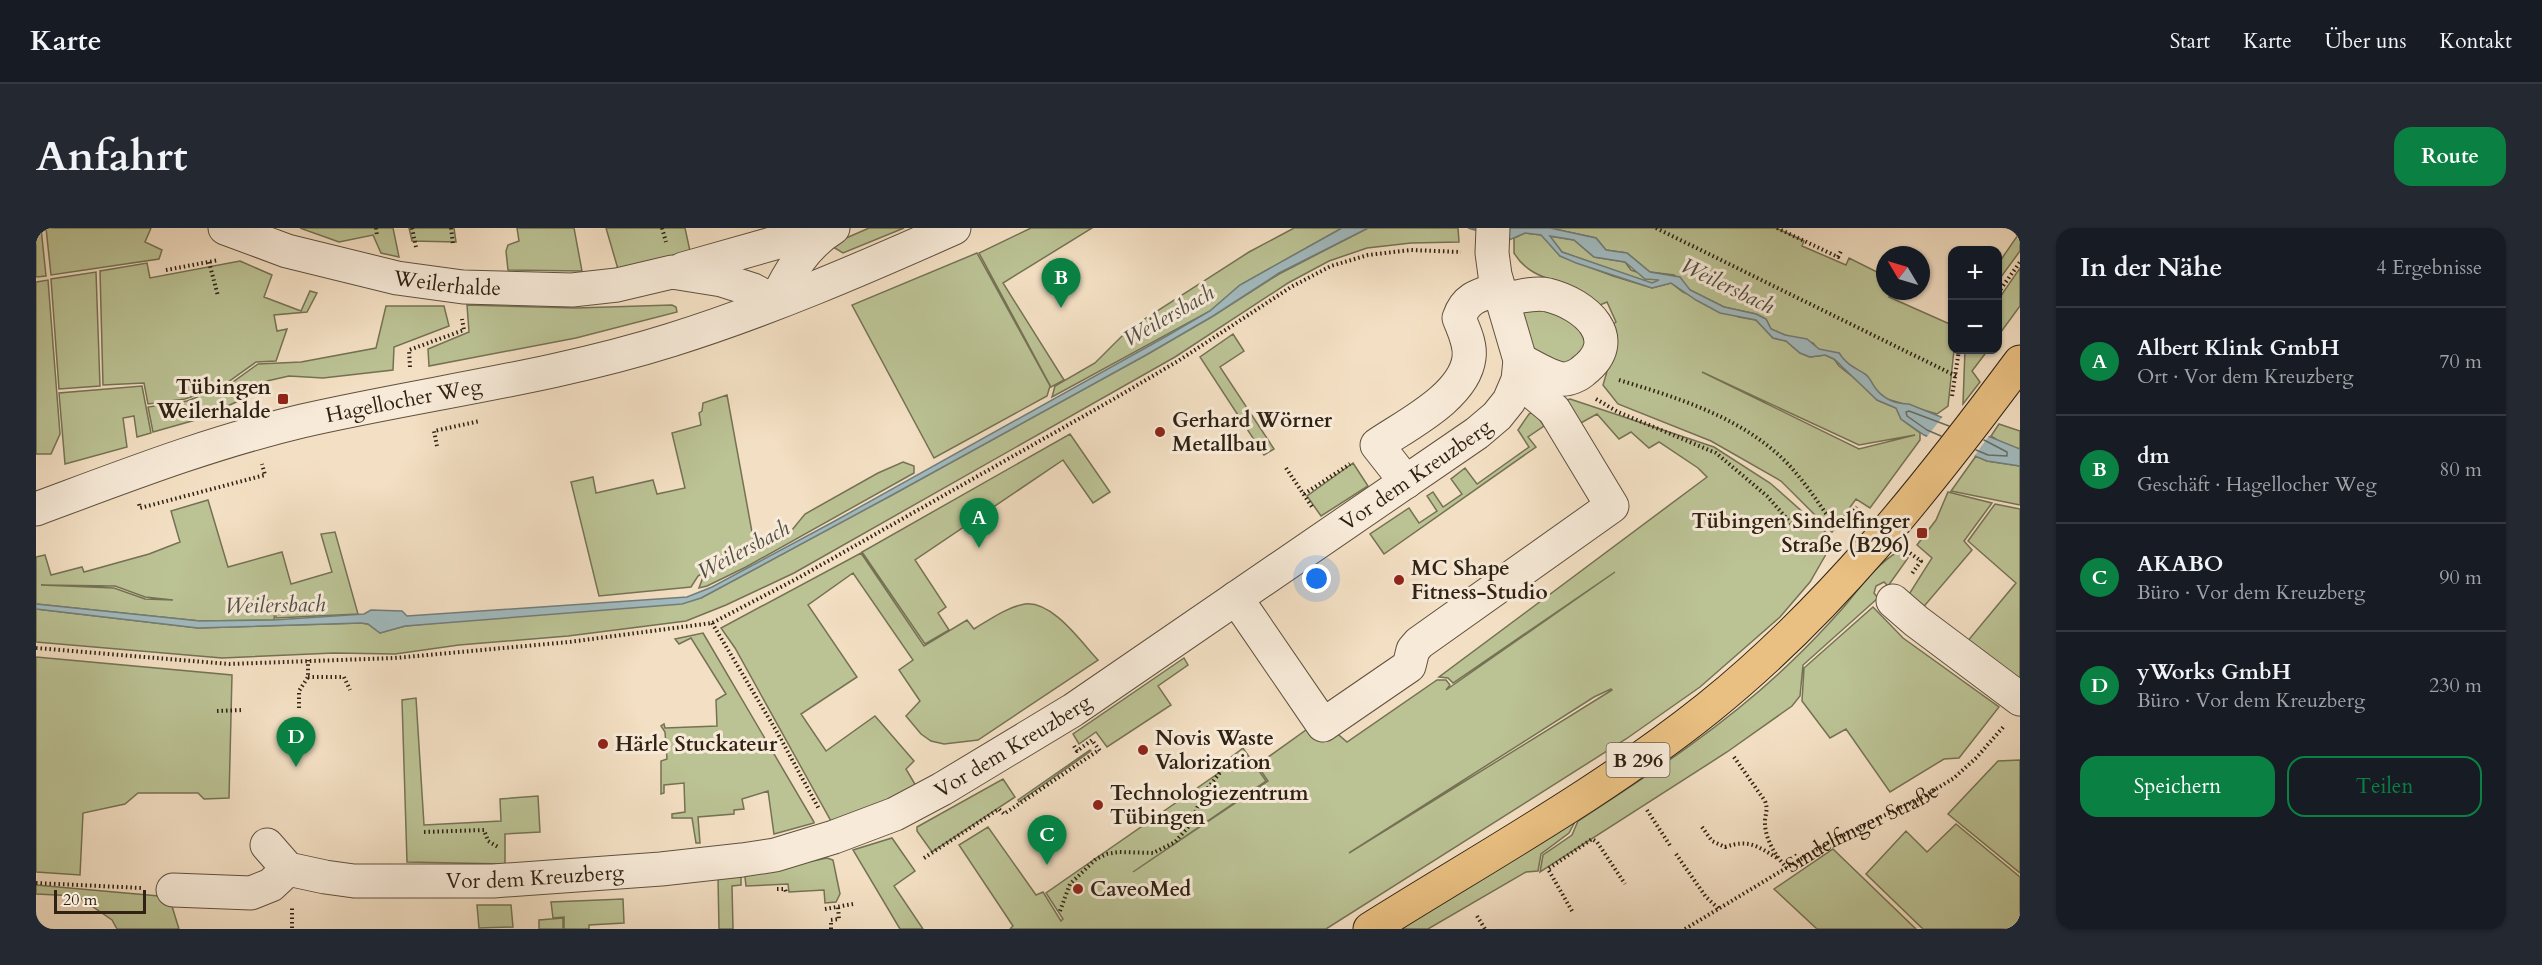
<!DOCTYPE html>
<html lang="de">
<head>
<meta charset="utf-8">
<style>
	:root { --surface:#171b24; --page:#242831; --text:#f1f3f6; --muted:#9ea1a6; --line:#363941; --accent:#0b8043 }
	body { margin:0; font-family:Cardo,serif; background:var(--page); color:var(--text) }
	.controls { position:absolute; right:18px; top:18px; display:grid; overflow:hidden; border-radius:12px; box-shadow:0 2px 4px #0004 }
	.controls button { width:54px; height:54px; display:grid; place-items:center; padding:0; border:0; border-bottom:2px solid var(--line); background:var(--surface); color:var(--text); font:30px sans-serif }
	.compass { position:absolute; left:1840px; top:18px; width:54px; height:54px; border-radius:50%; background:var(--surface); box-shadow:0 2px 4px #0004; rotate:308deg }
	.scale { position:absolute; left:18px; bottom:15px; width:92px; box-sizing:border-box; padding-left:6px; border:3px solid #2f2213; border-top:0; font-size:16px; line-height:21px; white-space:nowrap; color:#2f2213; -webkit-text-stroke:4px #f7ead8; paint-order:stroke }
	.you { position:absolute; left:1281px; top:351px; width:21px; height:21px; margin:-15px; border:4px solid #fff; border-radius:50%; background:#1a73e8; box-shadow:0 0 0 9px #1a73e833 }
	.badge { display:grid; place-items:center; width:39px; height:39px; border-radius:50%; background:var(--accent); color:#fff; font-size:20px; font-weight:700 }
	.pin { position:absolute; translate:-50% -50px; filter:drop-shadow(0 2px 3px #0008) }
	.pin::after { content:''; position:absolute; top:32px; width:21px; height:18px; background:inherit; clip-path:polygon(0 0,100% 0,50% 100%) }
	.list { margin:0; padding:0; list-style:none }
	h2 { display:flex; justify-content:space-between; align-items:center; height:78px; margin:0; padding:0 24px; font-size:26px }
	h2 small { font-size:20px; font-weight:400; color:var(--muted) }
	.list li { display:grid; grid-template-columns:39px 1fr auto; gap:18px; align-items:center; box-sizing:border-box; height:108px; padding:0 24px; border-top:2px solid var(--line) }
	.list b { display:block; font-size:22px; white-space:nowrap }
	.list p { margin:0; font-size:20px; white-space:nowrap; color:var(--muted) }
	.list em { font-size:20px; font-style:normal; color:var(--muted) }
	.actions { display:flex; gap:12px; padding:18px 24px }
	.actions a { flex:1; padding:14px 0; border:2px solid var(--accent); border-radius:18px; text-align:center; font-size:21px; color:var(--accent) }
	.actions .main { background:var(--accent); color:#fff }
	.map { position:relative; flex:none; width:1984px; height:701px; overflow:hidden; border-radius:18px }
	header { display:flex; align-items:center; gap:36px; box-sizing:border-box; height:84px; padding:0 30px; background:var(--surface); border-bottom:2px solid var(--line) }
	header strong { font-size:28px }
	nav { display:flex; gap:33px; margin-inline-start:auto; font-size:21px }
	.intro { display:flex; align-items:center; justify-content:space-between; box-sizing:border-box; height:144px; padding:0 36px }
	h1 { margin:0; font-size:42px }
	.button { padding:15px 27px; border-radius:18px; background:var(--accent); color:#fff; font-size:21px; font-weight:700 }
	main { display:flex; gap:36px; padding:0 36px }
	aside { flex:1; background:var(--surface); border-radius:18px; box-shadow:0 2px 4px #0004 }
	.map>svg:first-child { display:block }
</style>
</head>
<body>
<header>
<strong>Karte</strong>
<nav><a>Start</a><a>Karte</a><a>Über uns</a><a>Kontakt</a></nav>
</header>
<div class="intro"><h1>Anfahrt</h1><a class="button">Route</a></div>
<main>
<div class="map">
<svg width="1984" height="701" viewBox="0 0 1984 701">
	<rect width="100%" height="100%" fill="#f3dfc3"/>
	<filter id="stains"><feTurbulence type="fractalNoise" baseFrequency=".00333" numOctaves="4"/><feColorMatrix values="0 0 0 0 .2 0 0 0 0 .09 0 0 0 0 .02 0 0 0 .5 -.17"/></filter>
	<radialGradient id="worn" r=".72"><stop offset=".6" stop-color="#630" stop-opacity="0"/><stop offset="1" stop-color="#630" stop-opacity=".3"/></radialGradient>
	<path fill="#bbc294" stroke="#757254" stroke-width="1.5" fill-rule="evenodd" d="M0 0H5L10 48 0 49Z
		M10 0H115L109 14 126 22 123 31 15 47Z
		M264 0H357L363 29 345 25 337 7 303 14Z
		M373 0H418L420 14 376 13Z
		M481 0H538L546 43 472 42 470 23 472 17 483 13Z
		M570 0H649L654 23 582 41Z
		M833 0H868L807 25 797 19 808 11Z
		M995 0H1056L967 55 1028 152 1015 159 943 25Z
		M1258 0H1306L1204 57 1174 83 1016 169 1019 158 1059 135 1093 101 1213 24Z
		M1332 0H1422L1423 14 1375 15 1331 20 1293 33 1252 55 1139 129 758 345 690 377 650 393 532 408 423 417 359 426 298 425 186 430 0 414V381L162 400 325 395 332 396 344 405 369 398 665 370 856 267 1110 127 1177 88 1243 46Z
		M1514 0H1740L1768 13 1766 18 1810 37 1813 30 1849 48V63H1855L1853 69 1916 97 1918 122 1912 178 1901 186 1851 171 1841 163 1830 147 1810 136 1803 125 1791 124 1782 121 1777 115 1749 107 1735 101 1730 91 1720 86 1688 79 1654 62 1638 47 1614 44 1591 25 1570 22 1560 10Z
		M1984 4V23L1962 53V36Z
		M1489 5 1506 7 1524 28 1577 48 1616 60 1635 55 1647 64 1703 89 1720 92 1737 110 1750 113 1764 125 1774 129 1789 127 1798 131 1803 138 1827 157 1841 172 1860 180 1865 191 1884 205V212L1834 280 1820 271 1796 304 1745 253 1675 213 1582 176 1567 157 1577 123 1574 98 1580 94 1571 74 1564 77C1556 72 1548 64 1540 61 1517 51 1492 49 1478 25V10ZM1666 144 1823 217 1879 207 1823 221Z
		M1513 8 1538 12 1558 29 1589 34 1595 42 1624 52 1616 56 1526 24Z
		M941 25 1014 158 1011 168 898 230 816 77Z
		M204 33 236 47 228 69 265 83 274 63 281 65 271 84 238 87 241 103 251 101 240 133 220 134 192 154 169 164 149 171 112 176 108 155 67 157 64 43 111 35 114 50Z
		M1984 40V78L1962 108V72Z
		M60 44 64 158 23 161 15 51Z
		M12 52 24 206 15 226H0V54Z
		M1466 72 1551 86V141L1484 132Z
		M431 77 540 80 636 77 640 79 641 84 540 110 393 138 392 121 433 104Z
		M350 78H408L413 98 358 119 357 142 287 150 253 148 231 153 209 170 163 191 117 204 112 179 151 173 177 163 194 156 222 136 265 134 340 120Z
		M1197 106 1208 123 1184 139 1238 221 1228 227 1164 129Z
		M1929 122H1952L1936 143 1944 154 1927 176Z
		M106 158 115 205 101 209 98 188 87 190 91 219 29 236 23 165Z
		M691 167 718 315 662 348 655 359 563 368 535 254 557 249 560 265 617 252 621 266 649 260 636 205 665 197 663 185 666 183 667 175Z
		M1534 171 1678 219 1734 255 1795 309 1789 328 1774 354 1744 389 1664 459 1590 511 1290 701H974L977 698 923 617 952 599 1000 667 1007 664 1025 693 1027 691 1010 665 1197 535 1194 530 1207 520 1230 553 1097 644 1232 553 1221 537 1270 502H1297L1311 514 1401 452H1410L1414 457 1410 462 1579 344 1417 455 1412 450 1403 449 1671 249 1662 240 1623 214 1613 220 1595 204 1583 211 1561 186 1543 196 1528 173ZM1575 461 1576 462 1313 625 1558 469Z
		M1498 183 1508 198 1492 209 1500 219 1348 326 1334 306 1373 280 1383 295 1401 283 1391 268 1397 264 1407 279 1426 266 1415 251 1429 240 1441 256 1493 219 1482 202 1493 186Z
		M1963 196 1984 203V221L1969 217 1955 208Z
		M1034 206 1074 264 1057 275 1027 232 879 332 910 379 902 385 913 402 889 416 826 324Z
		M1940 228 1951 233 1984 238V277L1915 263Z
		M867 234 878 238V245L710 339 671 358 663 360 667 349 677 341 711 321 725 315 744 311 756 302 769 286 842 245Z
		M1317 235 1332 258 1285 288 1271 268Z
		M1912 264 1956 275 1928 313 1936 322 1884 383 1870 371 1896 330 1881 317 1900 292Z
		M172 272 192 339 246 324 255 356 296 344 285 306 299 304 322 386 240 390C240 378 235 373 225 368 233 375 240 379 238 392L164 393 0 376V329L9 327 15 347 46 339 48 344 113 326 144 314 135 283ZM5 357 79 358 109 369 137 372 109 371 78 360Z
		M1959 276 1984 281V454L1930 415 1980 355 1932 313Z
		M1863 323 1872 330 1852 358 1848 354 1840 358 1838 365 1842 370 1767 437 1764 468 1756 478 1691 524 1504 644 1507 627 1536 607 1542 593C1616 545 1692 495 1755 434 1773 417 1790 399 1806 381 1824 360 1839 337 1863 323Z
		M825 325 888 418 931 392 938 401C953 392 971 379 989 376 1017 373 1045 414 1062 432L942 512 908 516 895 513 885 506 870 488 884 473 863 442 877 432 817 345 772 377 821 449 765 486 790 523 839 488 878 533 870 541 880 558 856 571 795 593 699 420 685 400Z
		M1837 379 1867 410 1963 479 1923 530 1908 531 1854 564 1810 501 1794 510 1766 473 1768 440Z
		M667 405 778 594V595L738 606 732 563 706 571 708 581 698 582V586L662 589 664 615H660L656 590H636V586L649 584 648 555 628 557V565L625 566V533L631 531 629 504 625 498 628 496 629 500 681 498 680 472 690 466 655 410 643 416 639 411Z
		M0 429 196 447 193 570 168 571 162 565H102L89 576 47 585 44 647 0 644Z
		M1148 430 1152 437 1122 458 1135 477 1071 519 1060 504 1043 516 1037 506Z
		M380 470 388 597 465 593 464 571 502 568 504 604 469 606V636L371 634 366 472Z
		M1054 522 1055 523 983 574 982 572Z
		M1984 532V645L1912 586 1962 533Z
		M967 551 979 569 896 624 881 603V599Z
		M1540 592 1533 605 1505 626 1502 643 1490 644 1392 701H1365Z
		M1920 596 1984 649V701H1887L1830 646 1870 603 1891 624Z
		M856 610 879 643 858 658 887 701H864L817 622Z
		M1797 621 1880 701H1781L1738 661Z
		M791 630 797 632 804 666 800 674 789 675 788 662 753 664 752 656 710 658 709 649 712 646Z
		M705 649V657L696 658 697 701H683L682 650Z
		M0 657 123 668 135 675 143 701H81L76 692 41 668 0 666Z
		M587 671 588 695 553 697V701H528V689L517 690 515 674Z
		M441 677H475L477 699 443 700Z
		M527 690V701H503V692Z"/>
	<path fill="#a1babe" stroke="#737d7a" stroke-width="1.5" fill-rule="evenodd" d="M1306 0H1332L1243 45 1177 88 1110 127 856 267 665 370 646 376 369 398 344 405 332 396 325 395 162 400 0 381V376L164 393 238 392 328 386 335 382 366 383 371 388 651 369 676 359 797 294 1129 109 1174 83 1204 57Z
		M1432 0H1514L1560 10 1570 22 1591 25 1614 44 1644 49 1654 62 1688 79 1720 86 1730 91 1735 101 1749 107 1771 111 1783 121 1803 125C1811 137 1818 139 1829 146 1834 149 1836 156 1840 161 1848 171 1860 176 1873 176L1984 221V238L1951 233 1888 207 1865 191 1860 180 1841 172 1798 131 1789 127 1774 129 1764 125 1750 113 1737 110 1720 92 1684 85 1660 72 1635 55 1616 60 1540 35 1524 28 1505 7 1489 5 1473 12ZM1514 8 1538 12 1558 29 1589 34 1609 51 1623 52 1616 55 1526 24Z"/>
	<path fill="#f3dfc3" d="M1908 187 1955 205 1937 230 1889 211Z"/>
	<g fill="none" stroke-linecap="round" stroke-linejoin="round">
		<path stroke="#686e68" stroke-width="1.5" d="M1905 208 1891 202 1871 188 1870 184 1873 183 1913 198
			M1940 222 1952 227 1971 228V224L1948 212"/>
		<g stroke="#60513f" stroke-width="35">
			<g id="minor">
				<path id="s2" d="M189 0 251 23 361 50 427 59 536 62 581 57 636 44 686 52 717 62 739 74C753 45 769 17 797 0"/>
				<path d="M647 41 792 0"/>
				<path d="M1466 72C1481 69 1498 64 1512 67 1549 76 1589 111 1547 143 1543 147 1532 152 1526 151 1513 149 1496 138 1484 132"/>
				<path d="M1370 254 1341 217C1370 197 1428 169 1433 130 1435 116 1428 103 1423 90 1430 69 1444 67 1463 61"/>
				<path id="s3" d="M0 281C89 248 173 215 266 193 389 165 514 150 635 112 731 82 826 41 918 0"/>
				<path d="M1200 370 1287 497 1373 438 1377 422 1383 415 1576 278 1518 182 1482 152"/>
				<path d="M1857 373 1880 393 1984 471"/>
				<path id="s4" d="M231 617 252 641 289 649 318 653H457L625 641 706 632 739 627 798 609 859 586 906 561 1037 482 1441 205 1461 188 1473 173 1482 152 1484 132 1459 47 1456 25 1457 0"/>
				<path d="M137 662 215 665 235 657 252 641"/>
			</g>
		</g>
		<g stroke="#2f2213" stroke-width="35">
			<path id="major" d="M1334 701C1447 630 1567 564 1672 480 1794 382 1891 259 1984 134"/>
		</g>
		<g stroke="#2f2213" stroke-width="4" stroke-dasharray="1.5 3" stroke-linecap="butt">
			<path d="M340 0 341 8"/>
			<path d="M376 0 380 19"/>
			<path d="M415 0 417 16"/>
			<path d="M626 0 630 14"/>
			<path d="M1620 0 1920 148"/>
			<path d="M1741 0 1802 29 1805 23"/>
			<path d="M173 34 182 68"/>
			<path d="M130 42 183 32"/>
			<path d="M1962 65 1984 34"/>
			<path d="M374 139 373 122 428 102 426 91"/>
			<path d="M1583 152C1642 170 1706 189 1751 235 1770 255 1785 279 1801 301L1821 279"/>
			<path d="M1916 168 1923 122"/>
			<path d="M1560 171 1582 184 1680 225 1731 268 1760 301"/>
			<path d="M401 218 398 203 444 193"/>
			<path d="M1250 240 1276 279"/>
			<path d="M1268 266 1314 236"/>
			<path d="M103 276 104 280 229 247 226 236"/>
			<path d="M1874 325 1885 333 1875 347"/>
			<path d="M676 395 741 504 783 581"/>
			<path d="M0 420 193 436 359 430 533 414 676 395 762 350 1076 172 1142 133 1255 59 1295 38 1332 27 1375 22 1425 24"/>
			<path d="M272 449H308L314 462"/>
			<path d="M263 480V463L272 449V432"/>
			<path d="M181 483 208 482"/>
			<path d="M1038 518 1041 523 1056 512 1064 523"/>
			<path d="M1698 529 1729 573C1732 581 1730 584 1729 592 1728 609 1739 628 1751 640"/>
			<path d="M1611 582 1635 619"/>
			<path d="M1666 599 1676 613 1689 619C1713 611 1721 618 1741 630"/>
			<path d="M388 604 448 602 452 613 462 619"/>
			<path d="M1640 626 1670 669 1683 681"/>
			<path d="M888 630 963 581 968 586 1063 522"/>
			<path d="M0 655 106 660"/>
			<path d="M741 661H749L750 664"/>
			<path d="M789 681 817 676"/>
			<path d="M1024 683 1034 656 1060 631 1071 626 1083 624 1117 625 1139 614 1154 597 1167 566 1186 542"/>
			<path d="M1536 683 1512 641 1556 611 1561 614 1589 656"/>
			<path d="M1441 688 1449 701"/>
			<path d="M256 700V679"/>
			<path d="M795 701V692L803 691 802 679"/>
			<path id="s1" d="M1649 701 1795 613 1885 570 1918 550 1941 529 1969 497"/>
		</g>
		<use href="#minor" stroke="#f7ead8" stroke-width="33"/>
		<use href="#major" stroke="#eac082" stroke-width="33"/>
	</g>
	<g fill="#8f2418" stroke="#f7ead8" stroke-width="2">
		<rect x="241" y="165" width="12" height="12" rx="3"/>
		<circle cx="1124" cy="204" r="6"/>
		<rect x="1880" y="299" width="12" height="12" rx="3"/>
		<circle cx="1363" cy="352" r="6"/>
		<circle cx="567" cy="516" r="6"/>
		<circle cx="1107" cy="522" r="6"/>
		<circle cx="1062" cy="577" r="6"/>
		<circle cx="1042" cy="661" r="6"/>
	</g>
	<g text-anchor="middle" stroke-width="6" stroke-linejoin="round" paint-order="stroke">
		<rect fill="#f7ead8" stroke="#6b5e4e" stroke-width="1.5" x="1570.5" y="515" width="63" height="34" rx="4.5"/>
		<g font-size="20" font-weight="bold" fill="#2f2213">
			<text x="1602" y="539">B 296</text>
		</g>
		<g font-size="21" fill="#2f2213" stroke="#f7ead8">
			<text dy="7" stroke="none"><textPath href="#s2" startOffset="230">Weilerhalde</textPath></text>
			<text dy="7" stroke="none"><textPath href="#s3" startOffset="384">Hagellocher Weg</textPath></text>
			<text dy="7" stroke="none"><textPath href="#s4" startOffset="1270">Vor dem Kreuzberg</textPath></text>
			<text dy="7" stroke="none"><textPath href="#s4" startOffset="784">Vor dem Kreuzberg</textPath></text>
			<text dy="7" stroke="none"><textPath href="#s1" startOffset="204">Sindelfinger Straße</textPath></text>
			<text dy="7" stroke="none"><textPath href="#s4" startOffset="280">Vor dem Kreuzberg</textPath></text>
		</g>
		<g font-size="21" font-weight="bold" fill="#2f2213" stroke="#f7ead8" text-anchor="start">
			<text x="235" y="166" text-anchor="end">Tübingen<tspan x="235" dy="24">Weilerhalde</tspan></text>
			<text x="1136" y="199">Gerhard Wörner<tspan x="1136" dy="24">Metallbau</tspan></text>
			<text x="1874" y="300" text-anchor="end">Tübingen Sindelfinger<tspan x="1874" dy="24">Straße (B296)</tspan></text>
			<text x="1375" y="347">MC Shape<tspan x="1375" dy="24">Fitness-Studio</tspan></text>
			<text x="1119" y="517">Novis Waste<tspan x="1119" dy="24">Valorization</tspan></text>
			<text x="579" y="523">Härle Stuckateur</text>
			<text x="1074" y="572">Technologiezentrum<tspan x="1074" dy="24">Tübingen</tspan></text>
			<text x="1054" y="668">CaveoMed</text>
		</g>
		<g font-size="22" font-style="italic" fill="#515046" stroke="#f7ead8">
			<text transform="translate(1692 57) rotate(26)" y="8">Weilersbach</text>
			<text transform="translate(1132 87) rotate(-30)" y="8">Weilersbach</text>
			<text transform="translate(707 321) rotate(-28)" y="8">Weilersbach</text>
			<text transform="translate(239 376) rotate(-1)" y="8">Weilersbach</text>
		</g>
	</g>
	<rect width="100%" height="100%" filter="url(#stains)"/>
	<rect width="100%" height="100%" fill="url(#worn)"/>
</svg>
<div class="controls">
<button>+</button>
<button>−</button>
</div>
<svg class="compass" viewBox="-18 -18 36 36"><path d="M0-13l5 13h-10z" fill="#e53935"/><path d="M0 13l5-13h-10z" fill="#9ea1a6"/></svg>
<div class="scale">20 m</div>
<div class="you"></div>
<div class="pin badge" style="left:943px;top:320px">A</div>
<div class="pin badge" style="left:1025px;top:80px">B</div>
<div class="pin badge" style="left:1011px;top:637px">C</div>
<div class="pin badge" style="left:260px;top:539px">D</div>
</div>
<aside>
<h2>In der Nähe<small>4 Ergebnisse</small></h2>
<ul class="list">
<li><span class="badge">A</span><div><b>Albert Klink GmbH</b><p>Ort · Vor dem Kreuzberg</p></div><em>70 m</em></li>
<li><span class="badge">B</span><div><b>dm</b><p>Geschäft · Hagellocher Weg</p></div><em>80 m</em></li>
<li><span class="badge">C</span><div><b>AKABO</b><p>Büro · Vor dem Kreuzberg</p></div><em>90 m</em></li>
<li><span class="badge">D</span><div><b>yWorks GmbH</b><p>Büro · Vor dem Kreuzberg</p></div><em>230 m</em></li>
</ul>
<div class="actions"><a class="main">Speichern</a><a>Teilen</a></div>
</aside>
</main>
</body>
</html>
